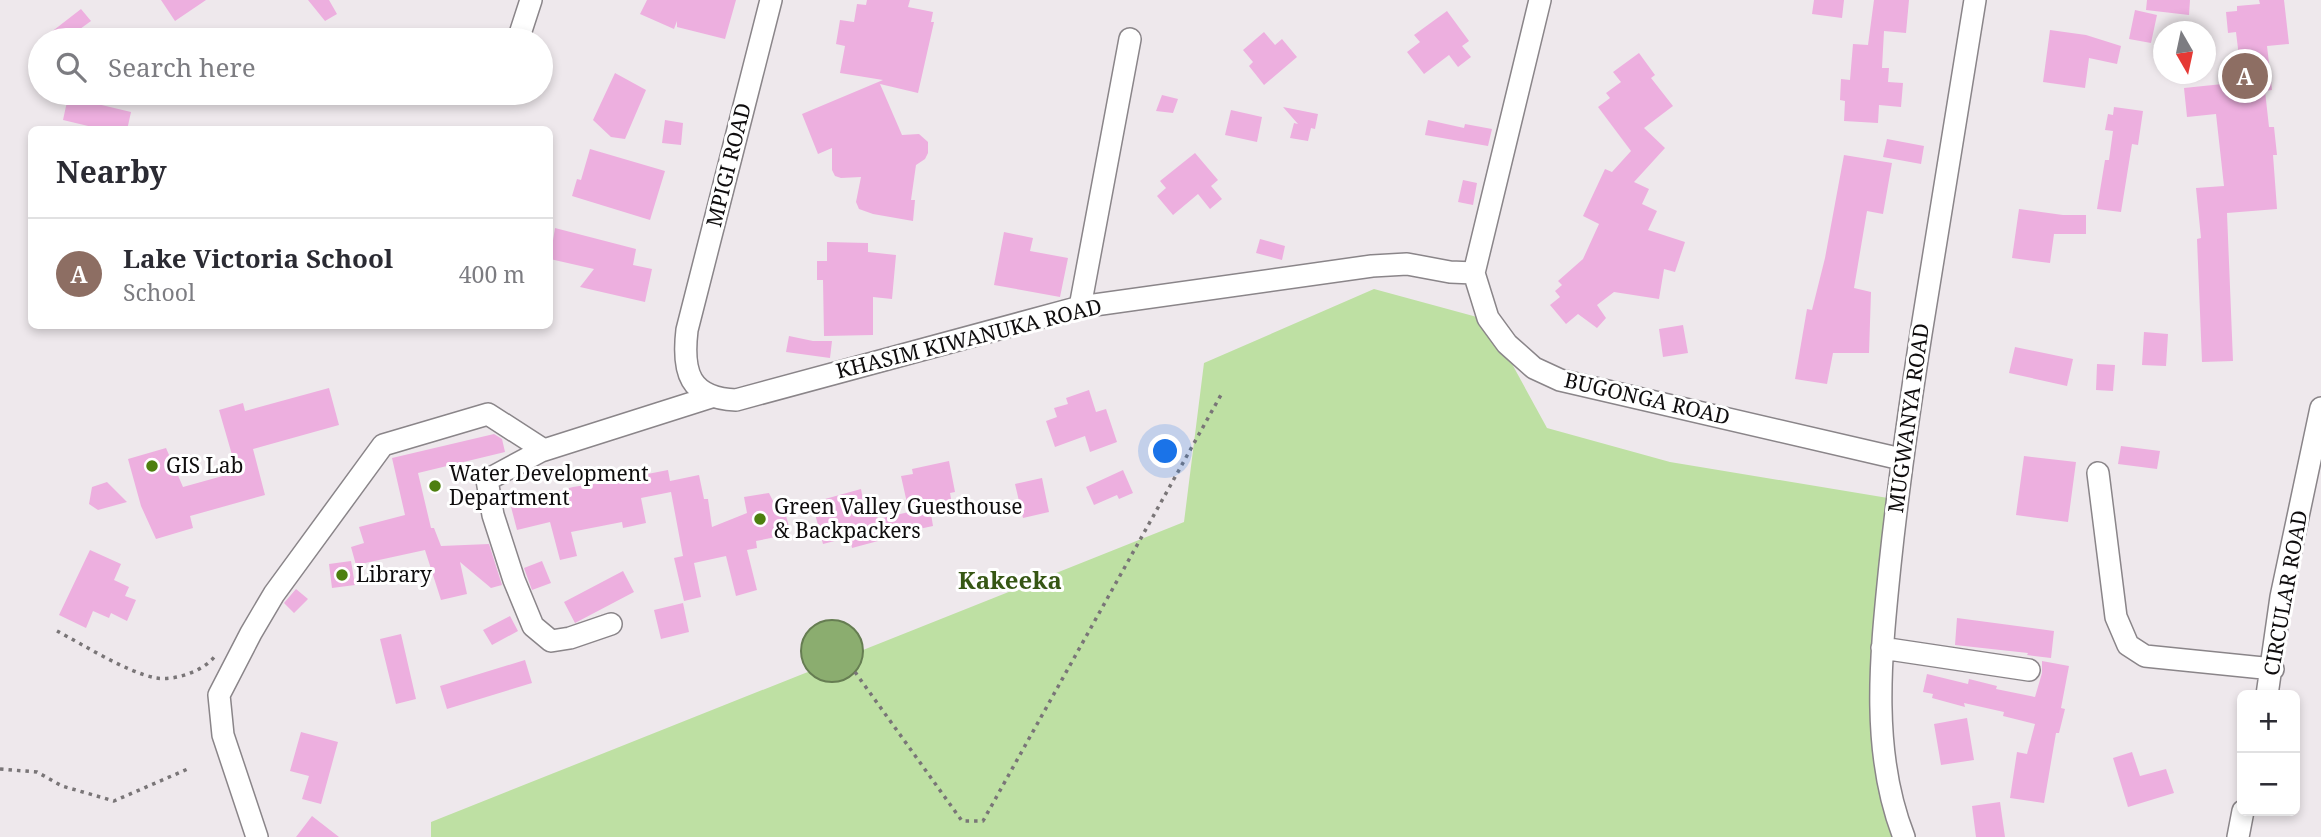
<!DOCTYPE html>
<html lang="en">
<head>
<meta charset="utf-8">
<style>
	:root { --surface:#fff; --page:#f7f7f7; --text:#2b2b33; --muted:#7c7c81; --line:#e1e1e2; --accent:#0f766e }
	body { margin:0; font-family:"Noto Serif",serif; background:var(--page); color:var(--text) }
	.controls { position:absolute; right:21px; bottom:21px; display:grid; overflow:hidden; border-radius:10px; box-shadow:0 4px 10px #0003 }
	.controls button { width:63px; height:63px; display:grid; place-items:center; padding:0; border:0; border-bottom:2px solid var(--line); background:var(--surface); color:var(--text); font:35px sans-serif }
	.compass { position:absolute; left:2153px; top:21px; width:63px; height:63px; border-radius:50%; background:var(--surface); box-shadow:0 4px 10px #0003; rotate:171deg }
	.you { position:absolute; left:1166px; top:452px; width:24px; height:24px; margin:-18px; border:5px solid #fff; border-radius:50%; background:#1a73e8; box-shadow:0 0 0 10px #1a73e833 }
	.badge { display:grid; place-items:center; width:46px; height:46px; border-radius:50%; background:var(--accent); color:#fff; font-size:23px; font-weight:700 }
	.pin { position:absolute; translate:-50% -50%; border:4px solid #fff; box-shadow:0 2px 7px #0006 }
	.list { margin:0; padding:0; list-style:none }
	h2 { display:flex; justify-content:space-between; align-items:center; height:91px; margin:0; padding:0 28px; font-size:30px }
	h2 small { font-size:23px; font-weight:400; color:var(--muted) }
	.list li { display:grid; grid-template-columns:46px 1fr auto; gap:21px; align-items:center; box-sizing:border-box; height:112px; padding:0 28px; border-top:2px solid var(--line) }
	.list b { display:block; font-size:26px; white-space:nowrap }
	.list p { margin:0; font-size:23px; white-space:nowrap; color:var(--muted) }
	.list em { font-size:23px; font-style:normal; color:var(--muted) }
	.icon { flex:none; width:38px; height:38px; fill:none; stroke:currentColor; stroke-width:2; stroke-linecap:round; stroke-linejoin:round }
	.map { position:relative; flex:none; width:2321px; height:837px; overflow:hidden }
	.search { position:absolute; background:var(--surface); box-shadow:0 4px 10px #0003; left:28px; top:28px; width:525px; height:77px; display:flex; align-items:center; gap:18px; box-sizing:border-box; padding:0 24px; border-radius:38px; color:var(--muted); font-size:26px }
	.panel { position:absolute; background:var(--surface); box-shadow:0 4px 10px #0003; left:28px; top:126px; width:525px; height:203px; border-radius:10px }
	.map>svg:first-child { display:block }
</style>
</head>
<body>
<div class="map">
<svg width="2321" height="837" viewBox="0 0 2321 837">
	<rect width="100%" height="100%" fill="#eee8ec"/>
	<path fill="#bee0a3" d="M1374 289 1488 320 1547 428 1670 462 1894 499 1887 799 1903 837H431V822L1184 522 1204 363Z"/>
	<path fill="#8bad6f" stroke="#667d52" stroke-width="2" d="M801 651a31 31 0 1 1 62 0a31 31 0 1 1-62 0Z"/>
	<path fill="#edafdf" d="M161 0H206L175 21Z
		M308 0H329L337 14 325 21Z
		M647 0H736L725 39 677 27V21L674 29 640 14Z
		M867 0H910L908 7 933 12 931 22H934L918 93 880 84 902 135 919 134 928 142V153L925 159 916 165 911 200H915L913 221 873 214 859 209 856 202 861 177 841 178 835 176 832 170V148L818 154 802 114 883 80 840 73 845 46 836 44 840 20 854 22 857 4 866 5Z
		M1814 0H1844L1842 18 1812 14Z
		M1874 0H1909L1906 33 1884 31 1882 68H1889L1888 82 1903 83 1901 107 1879 105 1878 123 1844 121 1845 101 1840 100 1841 79 1850 80 1853 44 1868 45Z
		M2147 0H2190L2189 15 2146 10Z
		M2259 0H2284L2289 44 2267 46 2272 90 2265 91 2269 127H2274L2277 155H2273L2277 209 2227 213 2233 361 2202 362 2197 239 2201 238 2196 188 2224 186 2216 114 2187 117 2184 88 2242 82 2236 32 2228 33 2226 12 2237 11V6L2260 4Z
		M81 9 91 21 80 29 89 40H41Z
		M2135 10 2157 15 2151 43 2129 39Z
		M1447 11 1469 41 1462 46 1471 57 1458 67 1449 55 1424 74 1407 52 1420 42 1414 35Z
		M2050 30 2086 35 2121 46 2117 64 2089 58 2085 88 2043 82Z
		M1264 32 1275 45 1282 39 1297 57 1264 85 1249 66 1253 62 1243 50Z
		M1639 53 1655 75 1651 78 1673 106 1644 128 1665 148 1634 182 1649 189 1642 204 1657 211 1648 230 1685 242 1675 272 1664 269 1659 299 1614 292 1597 305 1606 318 1597 328 1578 314 1566 324 1550 305 1560 297 1555 291 1562 285 1558 281 1583 259 1599 224 1583 216 1605 169 1612 172 1631 151 1598 107 1610 98 1606 93 1621 82 1613 72Z
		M615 73 646 90 625 139 611 137 593 120Z
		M1162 95 1178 99 1173 113 1156 111Z
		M68 97 131 112 127 130H105L63 120Z
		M1283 107 1318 114 1315 129 1311 128 1308 141 1290 138 1294 123 1298 124Z
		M2114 107 2143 111 2138 145 2132 144 2121 212 2097 209 2105 160H2109L2113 131 2105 130 2108 114 2113 115Z
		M1231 110 1262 117 1257 142 1225 135Z
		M665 120 683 123 681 145 662 143Z
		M1428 120 1464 128 1465 124 1492 129 1488 146 1425 135Z
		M1887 139 1924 146 1921 164 1883 157Z
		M590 149 665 171 650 220 572 196 577 179 581 180Z
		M1195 153 1218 180 1211 186 1222 199 1210 209 1198 194 1173 215 1157 196 1166 188 1160 181Z
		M1844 155 1892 163 1883 214 1867 211 1854 288 1871 292 1869 353H1833L1827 384 1795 379 1807 309 1812 310 1825 258Z
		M1463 180 1477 183 1473 205 1458 202Z
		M2019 209 2063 215H2086V234H2054L2050 263 2012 258Z
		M555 228 636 249 633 265 652 269 645 302 580 287 594 269 550 259Z
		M1004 232 1033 238 1030 251 1068 258 1060 297 994 285Z
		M1260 239 1285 246 1282 260 1256 253Z
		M827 242 868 243V252L896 255 892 299 873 297V335L824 336 823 280H817V261H827Z
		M1683 325 1688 353 1663 357 1659 329Z
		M2144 332 2168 334 2166 366 2142 365Z
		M789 336 813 341H832L830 358 786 352Z
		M2015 347 2073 359 2067 386 2009 373Z
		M2097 364 2115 365 2113 391 2096 390Z
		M329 388 339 425 253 449 265 495 190 516 193 528 156 539 141 506 128 459 166 448 183 487 237 472 219 410 243 403 245 411Z
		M1089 390 1096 412 1106 409 1117 442 1090 452 1085 436 1055 447 1046 421 1057 417 1054 408 1068 404 1066 398Z
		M494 434 502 439 505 452 418 473 431 528H434L441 546 489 544 502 585 491 588 460 562 467 594 441 600 425 550 356 565 351 547 364 543 359 527 405 515 392 458Z
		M2121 446 2160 451 2157 469 2118 464Z
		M2024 456 2076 462 2068 522 2016 515Z
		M949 461 955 492 950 493 952 504 930 508 933 526 877 538 878 541 852 548 850 537 823 544 814 510 826 507 825 499 861 489 863 500 871 498 878 519 909 512 901 476 913 474 912 469Z
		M668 470 670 481 699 475 704 499H708L712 527 747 513 744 497 769 493 773 501 782 500 790 531 782 532 781 536 756 541 757 548 747 550 757 590 736 596 726 556 694 563 701 597 684 601 674 558 683 556 671 492 641 498 646 523 623 528 622 522 571 532 577 556 560 560 550 522 517 530 510 503 573 487 606 482V478L621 475 622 479Z
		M1123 470 1133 493 1119 499 1117 495 1094 505 1086 487Z
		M1042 478 1049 512 1023 518 1015 484Z
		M107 482 127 502 98 510 89 504 92 487Z
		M90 550 121 564 114 580 129 587 125 596 136 600 127 621 111 613 109 618 93 611 86 628 59 615Z
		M351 561 355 585 332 588 329 564Z
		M542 561 551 583 532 590 524 568Z
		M623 571 634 592 575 623 564 602Z
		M296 589 308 599 294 613 284 603Z
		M683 603 689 632 661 639 654 610Z
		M510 616 518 631 492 645 483 630Z
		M1957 618 2054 631 2051 658 2027 655 2028 653 1955 645Z
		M401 634 416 699 396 704 380 639Z
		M525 660 532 683 447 709 440 686Z
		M2042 661 2069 666 2061 708 2065 709 2059 733H2056L2044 803 2010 798 2017 752 2027 754 2035 724 2003 716 2004 712 1964 703 1965 707 1932 698 1933 694 1923 692 1927 674 1968 684 1969 679 1997 686 1996 689 2035 697 2042 673Z
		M1967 718 1974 760 1941 765 1934 724Z
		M301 732 338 742 321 804 302 799 309 776 290 771Z
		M2132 752 2140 776 2166 769 2174 793 2128 807 2113 758Z
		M2000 802 2005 837H1976L1972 806Z
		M312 816 339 837H296Z"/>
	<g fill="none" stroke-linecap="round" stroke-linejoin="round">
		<g stroke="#8a8589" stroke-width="24">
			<path id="minor" d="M771 0 687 330C682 372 689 398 736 400L1080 307 1372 266 1407 264 1450 272 1474 273
				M1540 0 1474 273 1488 318 1507 344 1534 368 1560 380 1901 459
				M518 40 531 0
				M1080 307 1130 39
				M2098 473 2116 617 2128 645 2145 656 2273 669
				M611 624 570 638 551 641 533 626 514 580 493 515 487 480 541 451 711 397
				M1882 648 2029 670
				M2267 695 2281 597 2321 408
				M257 837 223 735 219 695 251 633 274 594 383 445 488 414 544 450
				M1904 837C1870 751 1881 654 1890 565 1898 488 1909 411 1921 334 1939 223 1957 111 1975 0
				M2238 837 2243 811"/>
		</g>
		<path stroke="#797577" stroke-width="3.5" stroke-dasharray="3.5 5" stroke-linecap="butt" d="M57 631C84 645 126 672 156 678 175 681 204 671 215 656
			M855 672 962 821H983L1222 393
			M0 769 37 772 62 786 114 801 190 768"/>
		<use href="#minor" stroke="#fff" stroke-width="21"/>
	</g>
	<g fill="#4d7f0f" stroke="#fff" stroke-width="2.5">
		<circle cx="152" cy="466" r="7"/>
		<circle cx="435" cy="486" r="7"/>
		<circle cx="760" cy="519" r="7"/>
		<circle cx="342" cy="575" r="7"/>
	</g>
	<g text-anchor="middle" stroke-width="6" stroke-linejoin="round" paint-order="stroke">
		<g font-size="21" fill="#0f0d0e" stroke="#fff">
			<text transform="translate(729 165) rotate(-76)" y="7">MPIGI ROAD</text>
			<text transform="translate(969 339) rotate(-14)" y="7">KHASIM KIWANUKA ROAD</text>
			<text transform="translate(1647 399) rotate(13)" y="7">BUGONGA ROAD</text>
			<text transform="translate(1909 418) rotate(-82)" y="7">MUGWANYA ROAD</text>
			<text transform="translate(2286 593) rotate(-80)" y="7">CIRCULAR ROAD</text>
		</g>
		<g font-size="21" fill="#0f0d0e" stroke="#fff" text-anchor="start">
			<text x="166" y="473">GIS Lab</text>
			<text x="449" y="481">Water Development<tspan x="449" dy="24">Department</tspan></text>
			<text x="774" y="514">Green Valley Guesthouse<tspan x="774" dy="24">&amp; Backpackers</tspan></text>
			<text x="356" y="582">Library</text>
		</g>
		<g font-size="24" font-weight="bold" fill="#365614" stroke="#fff">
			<text x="1010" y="589">Kakeeka</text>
		</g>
	</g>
</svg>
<div class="controls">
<button>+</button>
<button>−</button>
</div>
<svg class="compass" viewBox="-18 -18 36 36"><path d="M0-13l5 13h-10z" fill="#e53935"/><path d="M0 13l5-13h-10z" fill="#7c7c81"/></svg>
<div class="you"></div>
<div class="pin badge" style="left:2245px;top:76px;background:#8d6e63">A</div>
<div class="search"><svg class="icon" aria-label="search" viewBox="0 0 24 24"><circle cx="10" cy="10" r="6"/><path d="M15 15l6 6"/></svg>Search here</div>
<section class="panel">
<h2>Nearby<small></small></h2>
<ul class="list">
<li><span class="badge" style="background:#8d6e63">A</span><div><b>Lake Victoria School</b><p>School</p></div><em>400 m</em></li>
</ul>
</section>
</div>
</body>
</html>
